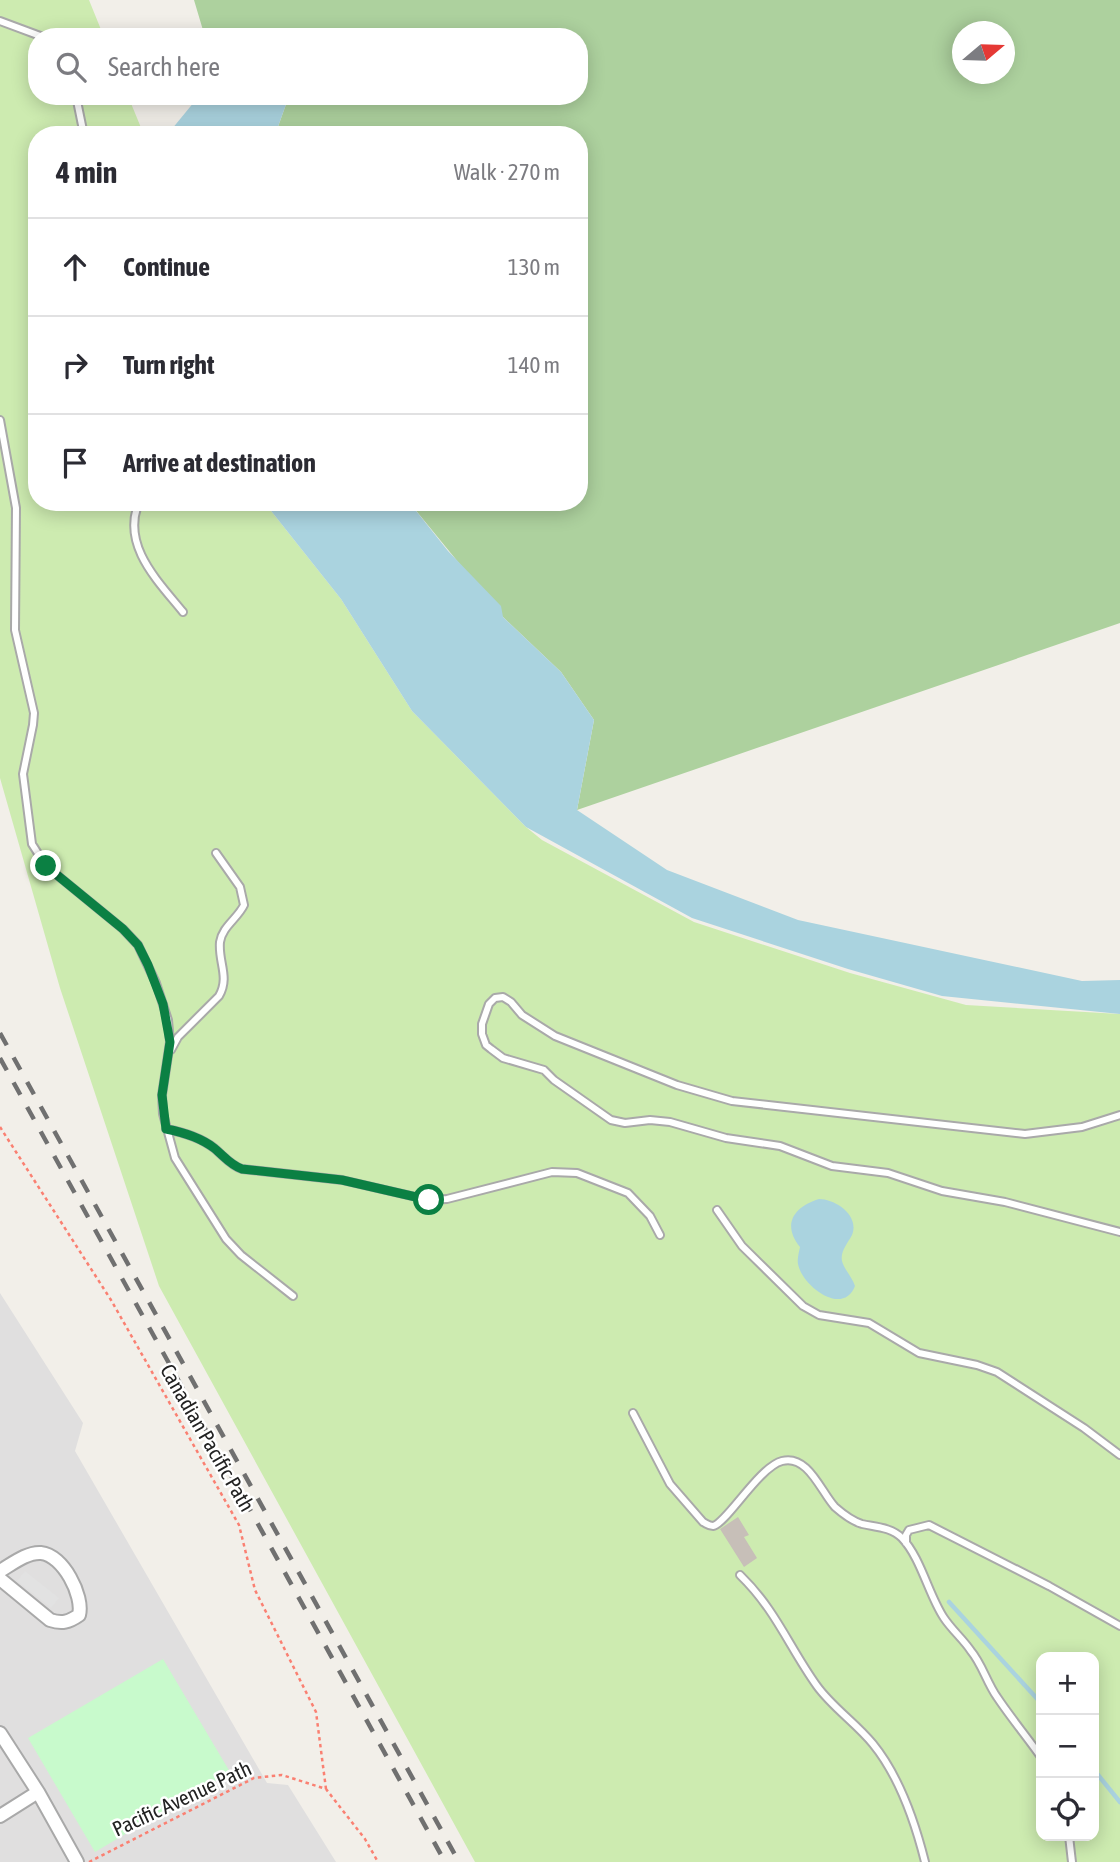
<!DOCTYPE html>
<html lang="en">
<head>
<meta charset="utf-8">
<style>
	:root { --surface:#fff; --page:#f2f2f3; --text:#2b2b33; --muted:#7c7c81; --line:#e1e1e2 }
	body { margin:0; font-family:"Asap Condensed",sans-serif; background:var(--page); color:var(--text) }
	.controls { position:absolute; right:21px; bottom:21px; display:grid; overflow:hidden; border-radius:14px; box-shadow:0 4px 18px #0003 }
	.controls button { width:63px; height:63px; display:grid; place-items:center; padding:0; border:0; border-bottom:2px solid var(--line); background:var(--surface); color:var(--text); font:35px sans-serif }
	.compass { position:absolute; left:952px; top:21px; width:63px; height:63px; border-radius:50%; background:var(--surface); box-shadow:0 4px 18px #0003; rotate:71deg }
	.stop { position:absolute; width:21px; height:21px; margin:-16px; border:5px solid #0b8043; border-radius:50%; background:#fff }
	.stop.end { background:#0b8043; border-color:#fff; box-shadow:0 2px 7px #0008 }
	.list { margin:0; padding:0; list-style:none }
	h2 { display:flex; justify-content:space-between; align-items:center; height:91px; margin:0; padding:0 28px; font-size:30px }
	h2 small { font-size:23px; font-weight:400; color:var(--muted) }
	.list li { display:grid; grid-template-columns:46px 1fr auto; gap:21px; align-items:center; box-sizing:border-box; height:98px; padding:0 28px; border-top:2px solid var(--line) }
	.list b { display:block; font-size:26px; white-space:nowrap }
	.list em { font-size:23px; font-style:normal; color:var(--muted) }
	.icon { flex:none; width:38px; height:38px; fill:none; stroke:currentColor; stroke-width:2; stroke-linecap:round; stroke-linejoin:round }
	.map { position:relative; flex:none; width:1120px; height:1862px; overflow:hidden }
	.search { position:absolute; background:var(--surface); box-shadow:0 4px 18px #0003; left:28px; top:28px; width:560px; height:77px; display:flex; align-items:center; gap:18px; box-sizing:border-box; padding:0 24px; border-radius:28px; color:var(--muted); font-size:26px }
	.panel { position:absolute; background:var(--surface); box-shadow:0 4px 18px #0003; left:28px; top:126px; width:560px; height:385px; border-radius:28px }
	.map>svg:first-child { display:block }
</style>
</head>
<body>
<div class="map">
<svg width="1120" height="1862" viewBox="0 0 1120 1862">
	<rect width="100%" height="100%" fill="#f2efe9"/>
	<path fill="#e0dfdf" d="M0 1293 83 1423 75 1451 267 1783 288 1785 336 1862H0Z"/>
	<path fill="#cdebb0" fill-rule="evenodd" d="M0 0H89L104 37H37V96H128L144 135H37V502H264L341 599 412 711 526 827 542 840 694 922 850 973 966 1005 1120 1014V1862H475L159 1286 60 988 0 778ZM1041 1657H1094V1836H1041Z"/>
	<path fill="#add19e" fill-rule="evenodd" d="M194 0H1120V623L577 810 594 720 561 672 503 617 409 502H579V135H275L289 96H579V37H205ZM962 32H1004V74H962Z"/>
	<path fill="#c8facc" d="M163 1659 230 1772 95 1852 28 1738Z"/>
	<path fill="#e2e2e2" d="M25 1571 59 1598 51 1608 17 1581Z"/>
	<path fill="#aad3df" d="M199 96H289L275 135H167Z
		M264 502H409L448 551 501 606 503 617 561 672 594 720 577 810 667 870 798 920 1082 981 1120 980V1014L942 996 848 969 692 918 526 827 412 711 341 599Z
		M819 1199C835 1199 860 1215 852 1235 848 1243 840 1251 842 1261 844 1269 852 1277 855 1286 843 1317 802 1286 798 1264 797 1259 799 1252 800 1247 782 1225 793 1207 819 1199Z"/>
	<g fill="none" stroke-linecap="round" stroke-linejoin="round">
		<path stroke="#aad3df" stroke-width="4.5" d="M949 1602 1041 1703
			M1094 1770 1120 1802"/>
	</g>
	<path fill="#c7bfb8" d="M738 1517 749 1535 744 1537 757 1558 744 1567 720 1529Z"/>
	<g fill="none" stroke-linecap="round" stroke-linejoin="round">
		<g stroke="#a9a9a9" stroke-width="10">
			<path id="service" d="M0 21 43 37
				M76 96 84 135
				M0 420 16 508 15 630 34 713 33 725 23 774 32 844 46 866 123 929 138 945 156 983 168 1020 170 1042 162 1095 163 1114 175 1158 226 1239 241 1255 293 1296
				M139 502C121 545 157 580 183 612
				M171 1050 178 1037 219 996C230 977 218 962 220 942 222 927 238 918 244 905L240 887 216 853
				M1120 1115 1082 1127 1025 1134 732 1101 677 1085 555 1036 522 1015 511 1002 503 997 495 998 489 1004 482 1024V1034L486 1045 491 1049 503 1058 544 1070 554 1080 611 1120 625 1123 650 1120 670 1122 726 1138 780 1146 832 1166 888 1173 942 1191 1005 1202 1120 1232
				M166 1129C182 1132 201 1138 214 1148 224 1156 230 1165 242 1169L342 1180 429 1200 447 1199 552 1172 577 1173 628 1193 650 1216 660 1235
				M717 1210 742 1246 803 1306 819 1315 869 1323 919 1353 977 1365 997 1372 1084 1428 1120 1455
				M633 1413 670 1484 703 1522C707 1524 709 1526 713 1526 726 1524 759 1467 782 1461 808 1454 821 1492 835 1507 843 1514 852 1521 862 1524 875 1527 891 1527 902 1538 921 1558 929 1596 944 1618 952 1630 963 1639 971 1651 982 1664 987 1683 997 1697 1011 1718 1027 1737 1041 1757
				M906 1543V1535L909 1530 929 1525 1049 1586 1120 1626
				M740 1575C776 1610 789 1647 817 1686 833 1708 856 1723 873 1744 899 1776 915 1822 925 1862
				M1069 1836 1072 1862"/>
		</g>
		<g stroke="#a9a9a9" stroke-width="16">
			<path id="minor" d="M0 1571C12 1564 27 1552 41 1553 63 1555 84 1596 79 1615 69 1622 62 1624 50 1620L0 1579
				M0 1733 38 1792 77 1862
				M0 1816 38 1792"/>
		</g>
		<path stroke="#fa8072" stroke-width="2.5" stroke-dasharray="3.5 3.5" stroke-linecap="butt" d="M0 1127 111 1300 239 1525 255 1590 316 1712 326 1789
			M89 1862 254 1778 282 1775 326 1789 365 1839 378 1862"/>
		<use href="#service" stroke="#fff" stroke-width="6"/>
		<use href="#minor" stroke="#fff" stroke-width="12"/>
		<path stroke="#707070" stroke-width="4.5" stroke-dasharray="14 14" stroke-linecap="butt" d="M0 1033 459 1862
			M0 1058 445 1862"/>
	</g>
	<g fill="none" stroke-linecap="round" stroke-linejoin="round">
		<path stroke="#0b8043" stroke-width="9" d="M46 866 123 929 138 945 148 965 163 1004 170 1042 162 1095 166 1129C182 1132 201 1138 214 1148 224 1156 230 1165 242 1169L342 1180 429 1200"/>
	</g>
	<g text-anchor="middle" stroke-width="5" stroke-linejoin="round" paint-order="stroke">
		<g font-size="21" fill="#222" stroke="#fff">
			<text transform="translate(207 1438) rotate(60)" y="7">Canadian Pacific Path</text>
			<text transform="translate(182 1799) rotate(-25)" y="7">Pacific Avenue Path</text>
		</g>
	</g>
</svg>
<div class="controls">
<button>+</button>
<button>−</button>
<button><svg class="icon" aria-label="locate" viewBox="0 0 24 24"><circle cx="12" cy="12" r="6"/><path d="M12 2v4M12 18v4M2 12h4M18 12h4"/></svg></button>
</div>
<svg class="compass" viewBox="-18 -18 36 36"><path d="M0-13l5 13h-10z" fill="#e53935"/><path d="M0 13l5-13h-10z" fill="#7c7c81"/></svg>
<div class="stop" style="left:429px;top:1200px"></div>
<div class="stop end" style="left:46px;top:866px"></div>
<div class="search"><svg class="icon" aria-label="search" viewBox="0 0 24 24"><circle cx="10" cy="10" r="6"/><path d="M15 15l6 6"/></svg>Search here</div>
<section class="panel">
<h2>4 min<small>Walk · 270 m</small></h2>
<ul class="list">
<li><svg class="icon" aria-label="ahead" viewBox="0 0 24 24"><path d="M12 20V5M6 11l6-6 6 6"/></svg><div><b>Continue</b></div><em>130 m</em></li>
<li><svg class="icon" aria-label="right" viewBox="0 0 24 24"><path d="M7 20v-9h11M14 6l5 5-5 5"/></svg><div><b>Turn right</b></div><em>140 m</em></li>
<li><svg class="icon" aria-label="arrive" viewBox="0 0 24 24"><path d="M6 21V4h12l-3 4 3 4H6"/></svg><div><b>Arrive at destination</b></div></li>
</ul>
</section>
</div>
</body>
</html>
